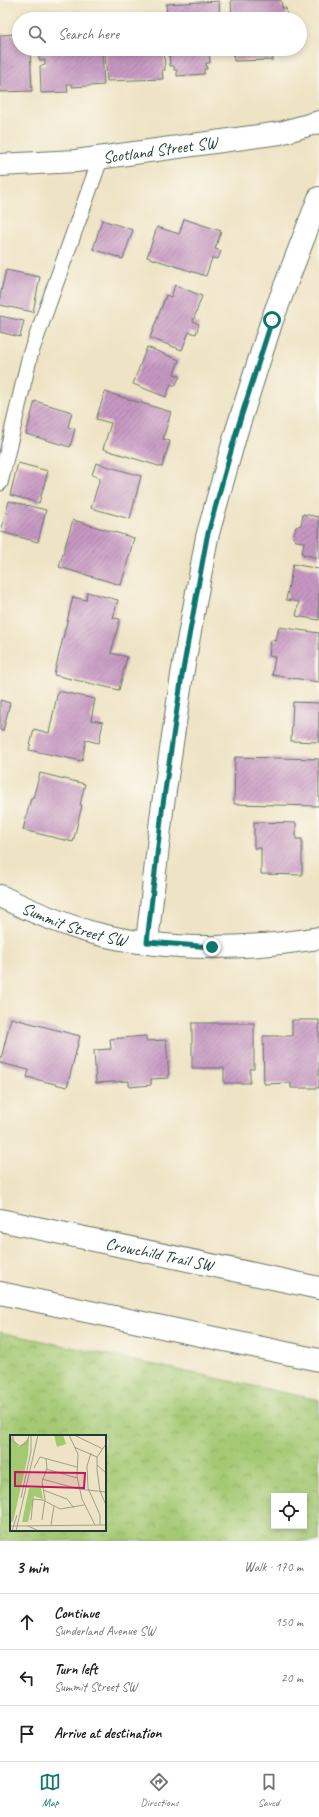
<!DOCTYPE html>
<html lang="en">
<head>
<meta charset="utf-8">
<style>
	:root { --surface:#fff; --page:#f2f2f2; --text:#202124; --muted:#757577; --line:#e0e0e0; --accent:#0f766e }
	body { margin:0; font-family:Caveat,sans-serif; background:var(--page); color:var(--text) }
	.controls { position:absolute; right:12px; bottom:12px; display:grid; overflow:hidden; border-radius:0px; box-shadow:0 2px 6px #0003 }
	.controls button { width:36px; height:36px; display:grid; place-items:center; padding:0; border:0; border-bottom:1px solid var(--line); background:var(--surface); color:var(--text); font:20px sans-serif }
	.stop { position:absolute; width:12px; height:12px; margin:-9px; border:3px solid #0f766e; border-radius:50%; background:#fff }
	.stop.end { background:#0f766e; border-color:#fff; box-shadow:0 1px 4px #0008 }
	.list { margin:0; padding:0; list-style:none }
	h2 { display:flex; justify-content:space-between; align-items:center; height:52px; margin:0; padding:0 16px; font-size:17px }
	h2 small { font-size:13px; font-weight:400; color:var(--muted) }
	.list li { display:grid; grid-template-columns:26px 1fr auto; gap:12px; align-items:center; box-sizing:border-box; height:56px; padding:0 16px; border-top:1px solid var(--line) }
	.list b { display:block; font-size:15px; white-space:nowrap }
	.list p { margin:0; font-size:13px; white-space:nowrap; color:var(--muted) }
	.list em { font-size:13px; font-style:normal; color:var(--muted) }
	.icon { flex:none; width:22px; height:22px; fill:none; stroke:currentColor; stroke-width:2; stroke-linecap:round; stroke-linejoin:round }
	.map { position:relative; flex:none; width:319px; height:1541px; overflow:hidden }
	.search { position:absolute; background:var(--surface); box-shadow:0 2px 6px #0003; left:12px; right:12px; top:12px; height:44px; display:flex; align-items:center; gap:10px; box-sizing:border-box; padding:0 14px; border-radius:22px; color:var(--muted); font-size:15px }
	.sheet { height:220px; background:var(--surface) }
	nav { display:flex; justify-content:space-around; align-items:center; box-sizing:border-box; height:56px; border-top:1px solid var(--line); background:var(--surface); font-size:11px; color:var(--muted) }
	nav a { display:grid; justify-items:center; gap:2px }
	nav .on { color:var(--accent) }
	.map>svg:first-child { display:block }
</style>
</head>
<body>
<div class="map">
<svg width="319" height="1541" viewBox="0 0 319 1541">
	<defs>
		<pattern id="park-crowns" width="20" height="18" patternUnits="userSpaceOnUse"><rect width="20" height="18" fill="#a4c973"/><path d="M2 6a3 3 0 1 1 6 0M12 15a3 3 0 1 1 6 0" fill="none" stroke="#85a45f"/></pattern>
		<pattern id="building-hatch" width="6" height="6" patternUnits="userSpaceOnUse"><rect width="6" height="6" fill="#c697c2"/><path d="M-1 1l2-2M0 6l6-6M5 7l2-2" fill="none" stroke="#a07c9e"/></pattern>
	</defs>
	<rect width="100%" height="100%" fill="#fbf7ec"/>
	<filter id="ink" filterUnits="userSpaceOnUse"><feTurbulence type="fractalNoise" baseFrequency=".025" numOctaves="2"/><feDisplacementMap in="SourceGraphic" scale="8" xChannelSelector="R" yChannelSelector="G"/><feConvolveMatrix kernelMatrix="1 2 1 2 8 2 1 2 1" color-interpolation-filters="sRGB"/></filter>
	<filter id="wash" filterUnits="userSpaceOnUse"><feTurbulence type="fractalNoise" baseFrequency=".012" numOctaves="4" result="noise"/><feDisplacementMap in="SourceGraphic" scale="16" xChannelSelector="R" yChannelSelector="G"/><feGaussianBlur stdDeviation="0.9" result="paint"/><feColorMatrix in="noise" values="0 0 0 0 0 0 0 0 0 0 0 0 0 0 0 0 0 1.4 0 .05"/><feComposite in="paint" operator="in"/></filter>
	<g filter="url(#wash)">
		<rect width="100%" height="100%" fill="#eee3c4"/>
		<path fill="url(#park-crowns)" stroke="#628354" fill-rule="evenodd" d="M0 1332 319 1400V1541H0ZM11 1436H105V1530H11ZM274 1496H304V1526H274Z"/>
		<g id="blocks">
			<path fill="url(#building-hatch)" d="M231 0H281L282 8H286L287 19H232Z
				M219 1 220 19H167L166 4Z
				M127 16V19H104V17Z
				M19 34V49H30L32 91 0 92V35Z
				M38 49H102L104 85 72 87V84H67L68 92 41 93 40 66 45 65V60H39Z
				M105 49H164L165 70H162L163 79 107 81Z
				M169 49H209L210 63H206L207 69H204V74L177 76V70H174V66H170Z
				M233 49H272L273 60 234 61Z
				M184 219 221 231 215 249 221 251 218 259 212 258 206 276 147 257 157 227 179 234Z
				M102 220 133 230 123 259 93 249Z
				M6 270 40 277 33 312 0 305V296Z
				M175 285 202 296 193 321 199 324 196 334 189 332 182 350 150 338 166 295 171 297Z
				M0 316 24 321 20 337 0 332Z
				M147 347 179 360 174 374 180 376 175 386 171 384 166 397 133 384Z
				M105 392 171 412 163 439 170 441 162 467 103 449 111 423 96 419Z
				M35 401 72 412 68 427 75 429 70 447 26 434Z
				M18 463 48 471 39 503 10 495Z
				M96 463 141 476 130 519 91 508 100 478 92 475Z
				M9 501 46 510 38 542 1 532Z
				M303 514 319 517V558L302 554 304 542 296 541 293 537 296 527 301 525Z
				M73 520 134 538 121 585 59 567Z
				M293 564 319 569V620L296 616 299 602 286 600Z
				M87 592 118 600 113 618 120 619 111 653 127 657 119 690 54 675 73 597 86 600Z
				M279 627 319 633V682L272 675 275 657 269 656 271 640 276 641Z
				M58 691 95 699 91 720 103 722 99 743 86 740 82 761 29 750 34 729 49 733Z
				M0 700 10 703 3 731 0 730Z
				M293 702 319 703V742L291 741Z
				M235 757 319 759V806L234 804Z
				M40 773 85 784 80 805H82L73 842 23 830 31 798H33Z
				M254 822 296 823V839H302V875L261 874V848H254Z
				M11 1018 80 1036 67 1087 27 1077 29 1070 0 1063Z
				M292 1020H319V1088H291V1083L264 1084 263 1036H292Z
				M192 1023H254V1069H250V1083H224V1068H192Z
				M146 1036V1041L166 1040 169 1078 151 1079V1085L129 1087V1081L96 1083 94 1050 111 1049 110 1039Z"/>
		</g>
	</g>
	<g filter="url(#ink)">
		<use href="#blocks" fill-opacity="0" stroke="#677766" stroke-width="1"/>
		<g fill="none" stroke-linecap="round" stroke-linejoin="round">
			<g stroke="#677766" stroke-width="17">
				<path id="lane" d="M0 483 30 355 101 157"/>
			</g>
			<g stroke="#677766" stroke-width="24">
				<g id="street">
					<path id="s1" d="M0 165 76 161 280 133 319 122"/>
					<path id="s2" d="M0 896C29 910 59 923 90 932 164 952 244 950 319 938"/>
					<path d="M147 942 162 811 182 675 207 537 236 433 272 320 319 198"/>
				</g>
			</g>
			<g stroke="#677766" stroke-width="24">
				<g id="highway">
					<path id="s3" d="M0 1220 319 1288"/>
					<path d="M0 1293 319 1360"/>
				</g>
			</g>
			<use href="#lane" stroke="#fff" stroke-width="15"/>
			<use href="#street" stroke="#fff" stroke-width="22"/>
			<use href="#highway" stroke="#fff" stroke-width="22"/>
		</g>
	</g>
	<g fill="none" stroke-linecap="round" stroke-linejoin="round" filter="url(#ink)">
		<path stroke="#0f766e" stroke-width="5" d="M212 947 147 942 162 811 182 675 207 537 236 433 272 320"/>
	</g>
	<g text-anchor="middle" stroke-width="3" stroke-linejoin="round" paint-order="stroke">
		<g font-size="17" fill="#1f3d34" stroke="#fbf7ec">
			<text dy="6" stroke="none"><textPath href="#s1" startOffset="161">Scotland Street SW</textPath></text>
			<text dy="6" stroke="none"><textPath href="#s2" startOffset="80">Summit Street SW</textPath></text>
			<text dy="6" stroke="none"><textPath href="#s3" startOffset="163">Crowchild Trail SW</textPath></text>
		</g>
	</g>
	<g transform="translate(10 1435)">
		<rect width="96" height="96" fill="#eee3c4"/>
		<path d="M0 0 9 12 19 3 18 21 3 87H0ZM19 53H31L33 64 24 61 18 87H12Z" fill="#a4c973"/>
		<path d="M44 0H53L56 9 47 12Z" fill="#a4c973"/>
		<path fill="none" stroke="#9ba18a" stroke-width="1" d="M3 0V6L10 11 17 8 19 0M59 0 68 19 67 42 72 64 85 90M64 0 93 14M96 9 87 22V35L90 56 96 70M64 12 87 22M81 18 77 31 78 53 90 80V90M87 30 96 38M24 33 30 22 67 32M36 34 67 43M32 44 69 54 96 57M33 55 57 64 64 73M11 63 21 16V0M21 85 23 64 33 65 50 74 74 70M32 85 35 64 32 47 37 33 36 24M41 90 44 71M0 91 96 90M18 91 29 96M2 96 7 80M6 96 28 0"/>
		<path fill="#c2185b" fill-opacity="0.15" stroke="#c2185b" stroke-width="2" d="M5 37 75 38 74 53 5 51Z"/>
		<rect width="96" height="96" fill="none" stroke="#1f3d34" stroke-width="2"/>
	</g>
</svg>
<div class="controls">
<button><svg class="icon" aria-label="locate" viewBox="0 0 24 24"><circle cx="12" cy="12" r="6"/><path d="M12 2v4M12 18v4M2 12h4M18 12h4"/></svg></button>
</div>
<div class="stop" style="left:272px;top:320px"></div>
<div class="stop end" style="left:212px;top:947px"></div>
<div class="search"><svg class="icon" aria-label="search" viewBox="0 0 24 24"><circle cx="10" cy="10" r="6"/><path d="M15 15l6 6"/></svg>Search here</div>
</div>
<section class="sheet">
<h2>3 min<small>Walk · 170 m</small></h2>
<ul class="list">
<li><svg class="icon" aria-label="ahead" viewBox="0 0 24 24"><path d="M12 20V5M6 11l6-6 6 6"/></svg><div><b>Continue</b><p>Sunderland Avenue SW</p></div><em>150 m</em></li>
<li><svg class="icon" aria-label="left" viewBox="0 0 24 24"><path d="M17 20v-9H6M10 6l-5 5 5 5"/></svg><div><b>Turn left</b><p>Summit Street SW</p></div><em>20 m</em></li>
<li><svg class="icon" aria-label="arrive" viewBox="0 0 24 24"><path d="M6 21V4h12l-3 4 3 4H6"/></svg><div><b>Arrive at destination</b></div></li>
</ul>
</section>
<nav>
<a class="on"><svg class="icon" aria-label="map" viewBox="0 0 24 24"><path d="M3 6l6-2 6 2 6-2v14l-6 2-6-2-6 2zM9 4v14M15 6v14"/></svg>Map</a>
<a><svg class="icon" aria-label="directions" viewBox="0 0 24 24"><path d="M12 3l9 9-9 9-9-9zM9 14v-3h6M13 9l2 2-2 2"/></svg>Directions</a>
<a><svg class="icon" aria-label="saved" viewBox="0 0 24 24"><path d="M7 4h10v16l-5-4-5 4z"/></svg>Saved</a>
</nav>
</body>
</html>
